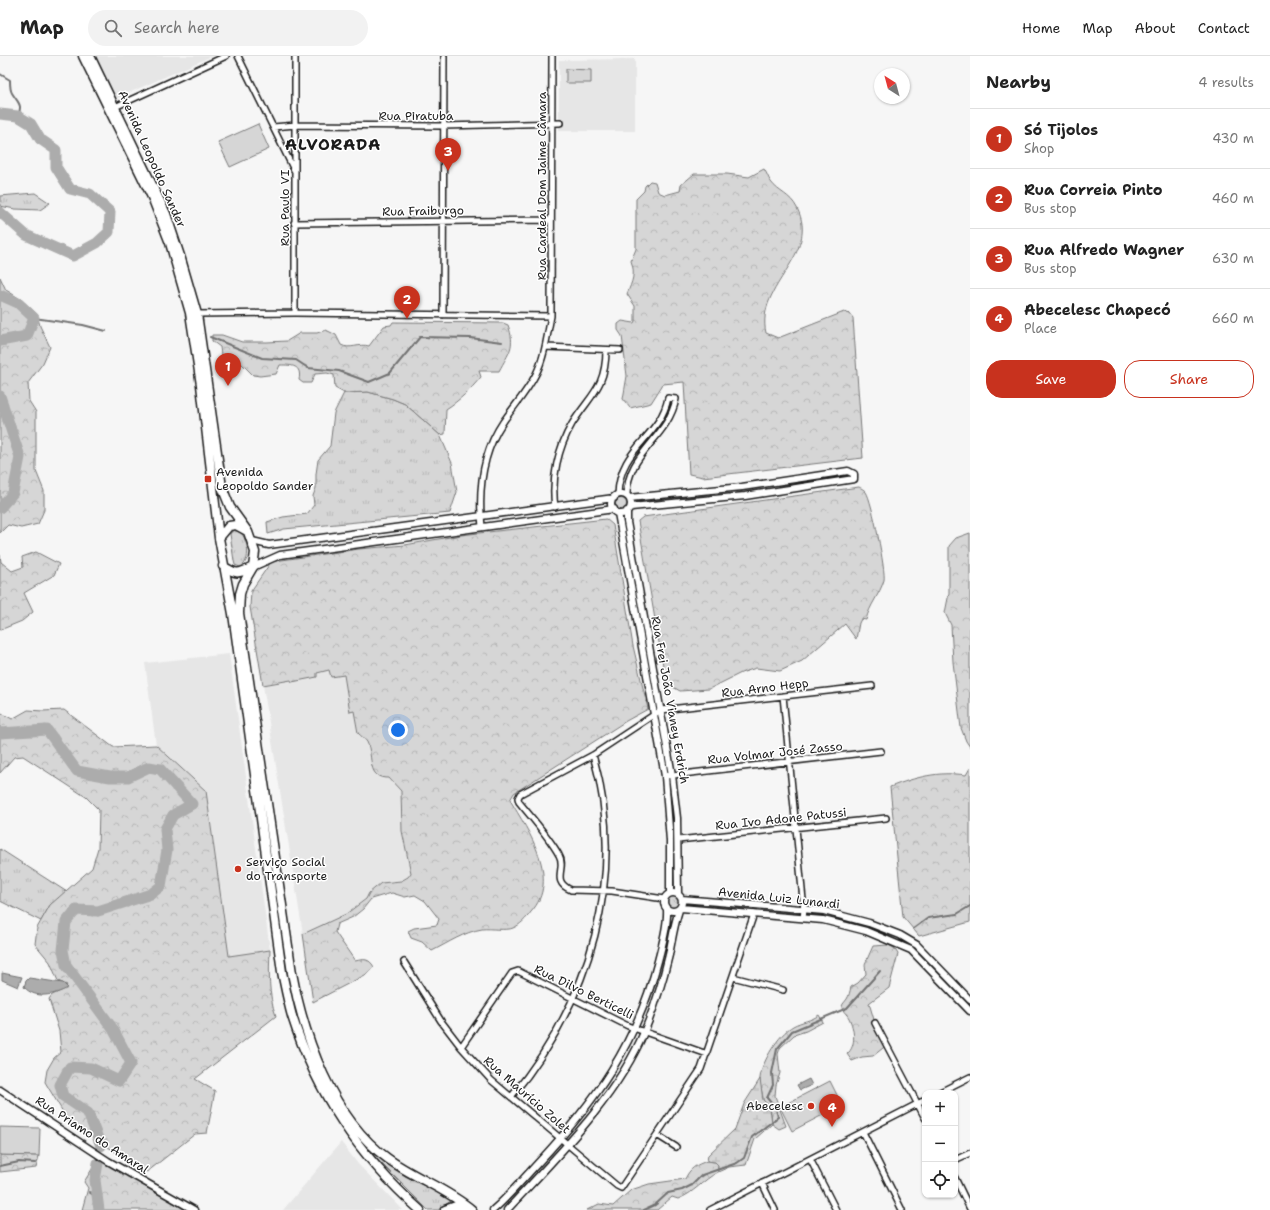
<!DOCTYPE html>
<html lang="en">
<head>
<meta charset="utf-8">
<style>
	:root { --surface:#fff; --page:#f2f2f2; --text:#222; --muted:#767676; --line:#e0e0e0; --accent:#c8321e }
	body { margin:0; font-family:"Shantell Sans",sans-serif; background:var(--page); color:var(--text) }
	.controls { position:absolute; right:12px; bottom:12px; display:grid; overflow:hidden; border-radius:8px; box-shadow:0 1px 3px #0004 }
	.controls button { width:36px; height:36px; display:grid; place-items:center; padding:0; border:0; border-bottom:1px solid var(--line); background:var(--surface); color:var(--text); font:20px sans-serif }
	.compass { position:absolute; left:874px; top:12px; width:36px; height:36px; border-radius:50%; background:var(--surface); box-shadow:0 1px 3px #0004; rotate:324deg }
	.you { position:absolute; left:398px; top:674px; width:14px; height:14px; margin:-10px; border:3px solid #fff; border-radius:50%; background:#1a73e8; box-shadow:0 0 0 6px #1a73e833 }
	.badge { display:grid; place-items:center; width:26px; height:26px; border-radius:50%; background:var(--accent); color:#fff; font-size:13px; font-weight:700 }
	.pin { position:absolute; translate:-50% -33px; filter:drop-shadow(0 1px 2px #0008) }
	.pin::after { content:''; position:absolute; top:21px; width:14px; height:12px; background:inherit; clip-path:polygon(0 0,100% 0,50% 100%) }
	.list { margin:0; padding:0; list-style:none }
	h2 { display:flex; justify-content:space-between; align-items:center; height:52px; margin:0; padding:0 16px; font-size:17px }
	h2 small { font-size:13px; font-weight:400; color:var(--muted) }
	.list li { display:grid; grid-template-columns:26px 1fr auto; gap:12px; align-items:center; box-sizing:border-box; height:60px; padding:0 16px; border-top:1px solid var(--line) }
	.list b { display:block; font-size:15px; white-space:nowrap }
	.list p { margin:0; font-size:13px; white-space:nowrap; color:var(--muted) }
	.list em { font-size:13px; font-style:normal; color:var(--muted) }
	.actions { display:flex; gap:8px; padding:12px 16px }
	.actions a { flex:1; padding:9px 0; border:1px solid var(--accent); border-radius:16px; text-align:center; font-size:14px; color:var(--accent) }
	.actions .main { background:var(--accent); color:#fff }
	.icon { flex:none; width:22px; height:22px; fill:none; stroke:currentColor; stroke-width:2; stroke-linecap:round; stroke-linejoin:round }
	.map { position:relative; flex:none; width:970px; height:1154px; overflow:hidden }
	header { display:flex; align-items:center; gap:24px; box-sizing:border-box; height:56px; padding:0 20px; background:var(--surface); border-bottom:1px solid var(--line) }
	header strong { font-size:19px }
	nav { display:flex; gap:22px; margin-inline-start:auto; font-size:14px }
	.search { width:280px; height:36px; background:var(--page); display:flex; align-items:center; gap:10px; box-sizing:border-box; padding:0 14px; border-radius:22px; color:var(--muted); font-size:15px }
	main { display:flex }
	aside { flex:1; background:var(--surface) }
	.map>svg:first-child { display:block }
</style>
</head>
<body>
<header>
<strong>Map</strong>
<div class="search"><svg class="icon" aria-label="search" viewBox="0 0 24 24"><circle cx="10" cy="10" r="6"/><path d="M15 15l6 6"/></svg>Search here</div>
<nav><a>Home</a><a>Map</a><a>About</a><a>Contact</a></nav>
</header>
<main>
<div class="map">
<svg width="970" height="1154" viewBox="0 0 970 1154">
	<defs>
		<pattern id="grass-tufts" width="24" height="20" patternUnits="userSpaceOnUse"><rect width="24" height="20" fill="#d6d6d6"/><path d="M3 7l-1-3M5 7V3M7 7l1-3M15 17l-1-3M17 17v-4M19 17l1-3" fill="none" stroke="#b7b7b7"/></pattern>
		<pattern id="forest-crowns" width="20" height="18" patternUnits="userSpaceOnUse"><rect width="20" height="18" fill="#d6d6d6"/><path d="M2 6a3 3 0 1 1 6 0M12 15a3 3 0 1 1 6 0" fill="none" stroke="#b7b7b7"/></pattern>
		<pattern id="wetland-marsh" width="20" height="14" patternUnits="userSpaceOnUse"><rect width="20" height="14" fill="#d6d6d6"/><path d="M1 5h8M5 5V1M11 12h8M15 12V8" fill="none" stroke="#b7b7b7"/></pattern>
	</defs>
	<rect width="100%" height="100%" fill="#f6f6f6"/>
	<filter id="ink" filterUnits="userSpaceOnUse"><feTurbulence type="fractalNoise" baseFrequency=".025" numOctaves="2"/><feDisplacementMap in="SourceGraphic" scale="8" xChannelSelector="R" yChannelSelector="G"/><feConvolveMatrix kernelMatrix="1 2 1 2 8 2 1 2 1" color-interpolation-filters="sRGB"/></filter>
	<g filter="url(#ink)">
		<path fill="#e6e6e6" d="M96 0H212L115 43Z
			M635 3V75H559V4Z
			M229 598 270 894 229 901 206 735 156 689 145 607Z
			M329 614 344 619 350 655H354L358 677 367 685 370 697 371 711 389 722 401 735 402 775 411 817 408 821 401 825H390L369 837 366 843 346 858 303 878 263 629 291 624 292 626 317 617Z
			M341 1086 358 1108 403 1154H283Z"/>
		<path fill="url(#grass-tufts)" stroke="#797979" d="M35 137 50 147 40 154 15 153 0 150V140Z
			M368 336 393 343 405 348 440 379 452 407 457 436 450 457 284 473 268 478 267 466 283 461 307 458 314 449 313 440 316 432V418L318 404 330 390 334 357 344 337Z
			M615.5 448a5.5 5.5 0 1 1 11 0a5.5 5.5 0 1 1-11 0Z
			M233 474 240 476C248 483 252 506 240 511L235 509 234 505 230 478Z
			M0 793 67 836 50 849 41 865 0 845Z
			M667.5 846a5.5 5.5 0 1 1 11 0a5.5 5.5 0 1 1-11 0Z
			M368 1091 405 1120 452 1144 438 1154H428L367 1093Z"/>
		<path fill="url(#forest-crowns)" stroke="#797979" d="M764 113C767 117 768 122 771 126 779 137 790 138 797 152 821 199 755 229 766 277L778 282 844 256 850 258 853 262 863 402 703 421 689 418 684 326 663 328 651 347 630 352 623 343 627 320 622 280 618 274V268L622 265 634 267 635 265V250L627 238C632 226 636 218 631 205L636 193V143L644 135 645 130 650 125 655 126 658 136 665 139 680 135 681 129 694 118H727L749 121Z
			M0 221 6 234 22 244 37 258 40 270 50 291 43 307 28 327 29 345 36 356V415L44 435V454L38 468 21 472 8 469 0 477Z
			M393 266 503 267 508 269C516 291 509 296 499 315H479L481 321C470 334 460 344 446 353L445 378 440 379 405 348 393 343 368 336 344 337 335 332 334 319 327 317 315 318 311 327H303L299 324C302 309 292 309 280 309L276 318 260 320 253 319 239 305 221 299 220 291 212 285V279H222L242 286H267L287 285 300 277H317L326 274 336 279 341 289C350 294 359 287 369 290L384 270 391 269Z
			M859 431C861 432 865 434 866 436 872 444 886 516 884 524 880 538 869 550 866 564L861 563 859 567 856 583 845 568 802 605 780 615 756 612 741 617 709 633 680 635 666 627 638 465 643 461Z
			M606 463 613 469 633 590 648 653 626 665 514 737 510 744C529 776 561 823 531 856 526 863 520 869 513 872 507 875 490 872 482 873 464 876 448 887 432 895L422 886 411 882 408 875 414 872 437 869 439 863 425 845 415 839 405 841 392 837 381 840 371 843 363 853 353 861 337 868 335 876 355 905C364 903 369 902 374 911L365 919 313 946 303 878 346 858 366 843 369 837 381 827 401 825 408 821 411 817 402 775 401 735 389 722C366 723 374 701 367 686 365 683 361 680 358 677L354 655 350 656 344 619 331 621 329 614 317 617V621L292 626 291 624 263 629 250 551 251 535 271 506 282 504 359 493 405 489 461 479Z
			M970 477V691L966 685 961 672 953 606 951 569 945 557 949 537V490L956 482Z
			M36 496 59 508 54 519 24 537 33 556 22 565 0 574V499L1 506 12 515 23 511 22 501Z
			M28 654 43 655 64 654 113 691 156 689 206 735 229 900 270 894C269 917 268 938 276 960L195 1023 215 1035 207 1077 195 1078 147 1116 69 1066 45 1026 47 1014 54 1002 61 996 59 975 49 943 52 939 63 934 67 929 58 925 50 906 35 888 37 872 50 849 92 812 98 792 99 754 86 741 23 700 14 701 0 717V656L12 663Z
			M970 712V866L919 880 903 861 890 731C916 721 938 715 966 719Z
			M888 889 894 892 898 898 889 932 869 947 875 967 888 988 873 1000 862 1001 852 1005 847 998C857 990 854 972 849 962 847 958 842 955 842 951 842 948 845 946 847 943 849 940 850 935 851 931L858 927 866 918 865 908 873 890Z
			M819 959 823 966 806 975 794 979 780 992 778 998 780 1017 776 1029 775 1040 786 1070 779 1073 772 1068C771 1058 772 1051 763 1044 763 1037 759 1028 760 1022 762 1005 779 978 793 970 802 965 811 965 819 959Z
			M0 1099 39 1100 36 1112 0 1116Z
			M707 1105 715 1106 718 1109V1116C703 1124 694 1137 678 1143L672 1141 657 1154H587L599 1148 613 1150 631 1134 649 1128 685 1123C690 1112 696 1109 707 1105Z
			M104 1106 187 1154H82L88 1132 84 1126 92 1113Z"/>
		<path fill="url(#wetland-marsh)" stroke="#797979" d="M760 1023 763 1044C771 1051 771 1058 772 1068L755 1083 746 1109 729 1111 718 1116V1109L715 1106 707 1105 708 1099 735 1073 744 1048Z"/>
		<path fill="#d6d6d6" stroke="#797979" d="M566 13 591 14V27H566Z
			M258 68 269 93 230 111 218 86Z
			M830 1025 842 1049 792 1075 780 1051Z
			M0 1071 40 1072 39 1100 0 1099Z"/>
		<path fill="#acacac" stroke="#727272" d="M2 917 22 921 18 931 2 924Z
			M29 922 63 927 68 932C54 939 36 944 24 931L26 925Z
			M809 1023 812 1029 800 1034 797 1029Z"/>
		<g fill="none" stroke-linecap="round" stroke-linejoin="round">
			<path stroke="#727272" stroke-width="2" d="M0 18 10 24C10 28 10 34 12 37 18 47 23 48 18 60
				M34 262 83 269 106 275
				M210 281 262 302 296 304 308 312 339 315 369 326 390 317 420 281 470 282 502 286
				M913 873 928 862 957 858 970 850
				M0 1110 19 1106 35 1107
				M89 1136 96 1141
				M644 1154 655 1149 668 1137 682 1134 692 1129 702 1119 737 1107 744 1102 752 1081 778 1061 776 1053 767 1042 773 1029 772 1017 777 993 792 975 847 952 880 915"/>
			<path stroke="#acacac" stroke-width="11" d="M0 58 18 60 31 68 40 83 56 94V111L70 133 90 138 110 156 109 176 97 187 73 200 26 179 0 156
				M0 239 18 247 34 262 27 280 0 285
				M0 340 20 401 13 437 0 452
				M0 677 47 674 77 715 110 721H128L149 711 160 713 192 748 173 759 165 773 167 794 161 830 151 838 98 855 76 854 66 866 63 894 66 909 113 973 131 1007 119 1025 91 1012 70 1011 60 1029 63 1040 88 1057 101 1090
				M98 1107 95 1124 99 1154"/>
			<g stroke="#1c1c1c" stroke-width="8">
				<path id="minor" d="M238 0 294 114
					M295 0V257
					M115 51 226 0
					M273 71 296 69 443 70 560 67
					M294 167 551 164
					M197 258 295 257 551 260
					M443 259 444 0
					M545 291 620 294
					M618 439C619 391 660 382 668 342L676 343C668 383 626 397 627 440
					M555 451C551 423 558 392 572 368 590 339 606 332 606 294
					M482 471C478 434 482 397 503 366 514 350 527 336 536 318 545 300 547 280 551 260L552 0
					M783 640 804 854 803 862
					M665 720 881 695
					M678 784 886 762
					M664 843 612 835 571 834C550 825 567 812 559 799 549 781 532 762 519 746L518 742 520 738 593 699 661 654 872 630
					M404 906 441 965 461 991 491 1024 617 1130 621 1132 701 1013 754 858
					M733 921 783 934
					M875 967 925 1062
					M461 991 512 917 518 915 628 970 707 998
					M938 1037 970 1021
					M511 1041C590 946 628 820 593 699
					M863 1076 902 1154
					M657 1079 676 1091
					M810 1103 836 1154
					M955 1104 970 1097
					M955 1122 970 1153
					M762 1127 775 1154
					M710 1154 925 1044"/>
			</g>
			<g stroke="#1c1c1c" stroke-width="9">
				<path id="tertiary" d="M611 448a10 10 0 1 1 20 0a10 10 0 1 1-20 0Z
					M629 442 742 431 848 415 854 418V423L745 440 631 451
					M627 455V466L672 719 677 762 678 838
					M618 457 665 720 670 785V837
					M252 485 269 489 614 442
					M253 511 280 499 614 453
					M664 846a9 9 0 1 1 18 0a9 9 0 1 1-18 0Z
					M682 843 824 855 869 867 900 879 917 889 970 944
					M681 852 823 864 866 875 911 894 970 955
					M0 1034 108 1105 194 1154
					M493 1154C509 1140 523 1123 537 1108 596 1045 636 989 658 905 662 889 668 870 667 854
					M507 1154C556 1101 617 1042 645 974 655 950 663 924 669 899 672 884 674 869 679 854"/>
			</g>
			<g stroke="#1c1c1c" stroke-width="11">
				<path id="trunk" d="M83 0 152 141 170 187 190 257 201 329 219 482 233 558 282 916C285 930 288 946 292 960 317 1038 359 1100 420 1154
					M90 0 166 158 181 203 197 258 222 431 230 451 248 476 255 496 253 511 243 528 240 538 239 557 292 917C304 981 332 1062 387 1102 414 1122 446 1132 472 1154
					M219 482 229 470 236 469 247 475
					M223 510C237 519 238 518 253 511
					M445 1154 456 1150 467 1151"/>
			</g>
			<use href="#minor" stroke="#fff" stroke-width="5"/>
			<use href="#tertiary" stroke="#fff" stroke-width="6"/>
			<use href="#trunk" stroke="#fff" stroke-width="8"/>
		</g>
	</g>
	<g fill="#c8321e" stroke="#fff" stroke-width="1.5">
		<rect x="204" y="419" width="8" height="8" rx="2"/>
		<circle cx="238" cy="813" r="4"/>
		<circle cx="811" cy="1050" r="4"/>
	</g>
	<g text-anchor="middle" stroke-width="3" stroke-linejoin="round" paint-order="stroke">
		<g font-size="12" fill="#1c1c1c" stroke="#fff">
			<text x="416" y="64">Rua Piratuba</text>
			<text transform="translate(152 103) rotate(66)" y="4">Avenida Leopoldo Sander</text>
			<text transform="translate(542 130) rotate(-90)" y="4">Rua Cardeal Dom Jaime Câmara</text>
			<text transform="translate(285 152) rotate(-90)" y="4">Rua Paulo VI</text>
			<text transform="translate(423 155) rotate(-1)" y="4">Rua Fraiburgo</text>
			<text transform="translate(765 632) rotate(-7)" y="4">Rua Arno Hepp</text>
			<text transform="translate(670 644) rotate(80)" y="4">Rua Frei João Vianey Erdrich</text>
			<text transform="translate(775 697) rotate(-6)" y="4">Rua Volmar José Zasso</text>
			<text transform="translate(781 763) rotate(-6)" y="4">Rua Ivo Adone Patussi</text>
			<text transform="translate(779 842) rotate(6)" y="4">Avenida Luiz Lunardi</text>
			<text transform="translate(584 936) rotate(26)" y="4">Rua Dilvo Berticelli</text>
			<text transform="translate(527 1039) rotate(41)" y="4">Rua Maurício Zolet</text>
			<text transform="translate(92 1079) rotate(33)" y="4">Rua Priamo do Amaral</text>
		</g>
		<g font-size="12" fill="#1c1c1c" stroke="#fff" text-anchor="start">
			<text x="216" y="420">Avenida<tspan x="216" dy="14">Leopoldo Sander</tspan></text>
			<text x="246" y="810">Serviço Social<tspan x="246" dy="14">do Transporte</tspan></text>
			<text x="803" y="1054" text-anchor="end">Abecelesc</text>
		</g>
		<g font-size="16" font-weight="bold" letter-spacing="1" fill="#1c1c1c" stroke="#fff">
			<text x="333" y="94">ALVORADA</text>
		</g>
	</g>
</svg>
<div class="controls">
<button>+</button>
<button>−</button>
<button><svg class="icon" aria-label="locate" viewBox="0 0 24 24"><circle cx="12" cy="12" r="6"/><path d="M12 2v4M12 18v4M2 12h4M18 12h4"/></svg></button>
</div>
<svg class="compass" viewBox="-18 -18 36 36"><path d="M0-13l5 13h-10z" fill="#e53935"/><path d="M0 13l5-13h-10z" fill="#767676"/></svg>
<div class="you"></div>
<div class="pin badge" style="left:228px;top:330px">1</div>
<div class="pin badge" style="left:407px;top:263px">2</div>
<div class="pin badge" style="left:448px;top:115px">3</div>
<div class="pin badge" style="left:832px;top:1071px">4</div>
</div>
<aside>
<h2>Nearby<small>4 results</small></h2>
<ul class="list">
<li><span class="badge">1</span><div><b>Só Tijolos</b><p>Shop</p></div><em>430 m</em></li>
<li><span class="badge">2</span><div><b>Rua Correia Pinto</b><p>Bus stop</p></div><em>460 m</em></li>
<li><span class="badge">3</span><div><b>Rua Alfredo Wagner</b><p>Bus stop</p></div><em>630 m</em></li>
<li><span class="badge">4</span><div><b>Abecelesc Chapecó</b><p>Place</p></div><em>660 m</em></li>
</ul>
<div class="actions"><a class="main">Save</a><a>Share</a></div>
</aside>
</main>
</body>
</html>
